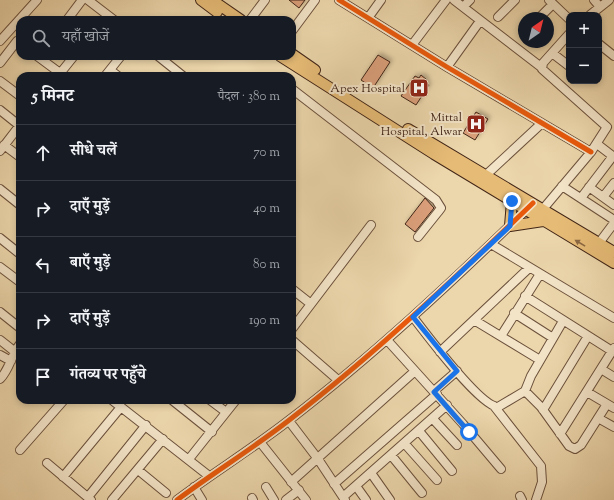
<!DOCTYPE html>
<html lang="hi">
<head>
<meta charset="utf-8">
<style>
	:root { --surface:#171b24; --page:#20242c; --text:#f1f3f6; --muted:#9ea1a6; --line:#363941 }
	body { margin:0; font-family:"Sorts Mill Goudy","Noto Serif Devanagari",serif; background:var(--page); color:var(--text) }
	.controls { position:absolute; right:12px; top:12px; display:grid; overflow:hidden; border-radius:8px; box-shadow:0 2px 6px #0003 }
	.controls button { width:36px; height:36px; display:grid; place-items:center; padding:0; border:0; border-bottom:1px solid var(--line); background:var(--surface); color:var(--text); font:20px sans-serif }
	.compass { position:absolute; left:518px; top:12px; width:36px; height:36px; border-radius:50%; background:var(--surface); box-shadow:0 2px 6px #0003; rotate:35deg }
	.stop { position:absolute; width:12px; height:12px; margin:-9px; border:3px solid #1a73e8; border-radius:50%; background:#fff }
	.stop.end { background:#1a73e8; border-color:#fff; box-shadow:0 1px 4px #0008 }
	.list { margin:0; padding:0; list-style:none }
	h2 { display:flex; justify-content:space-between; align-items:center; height:52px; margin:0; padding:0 16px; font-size:17px }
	h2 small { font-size:13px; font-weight:400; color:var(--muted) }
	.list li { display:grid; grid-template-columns:26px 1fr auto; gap:12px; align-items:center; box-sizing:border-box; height:56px; padding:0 16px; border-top:1px solid var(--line) }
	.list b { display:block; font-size:15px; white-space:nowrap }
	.list em { font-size:13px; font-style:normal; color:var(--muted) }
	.icon { flex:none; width:22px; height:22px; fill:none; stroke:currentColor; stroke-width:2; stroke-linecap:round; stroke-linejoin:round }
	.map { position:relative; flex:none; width:614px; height:500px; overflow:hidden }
	.search { position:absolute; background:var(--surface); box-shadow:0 2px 6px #0003; left:16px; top:16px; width:280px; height:44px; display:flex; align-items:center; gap:10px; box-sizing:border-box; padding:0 14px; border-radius:12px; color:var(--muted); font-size:15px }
	.panel { position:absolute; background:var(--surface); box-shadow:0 2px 6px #0003; left:16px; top:72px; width:280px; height:332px; border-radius:12px }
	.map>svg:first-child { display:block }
</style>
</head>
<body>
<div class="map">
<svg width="614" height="500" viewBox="0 0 614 500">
	<defs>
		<filter id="shadow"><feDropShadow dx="2.5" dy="-2.5" stdDeviation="2" flood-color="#0004"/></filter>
	</defs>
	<rect width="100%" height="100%" fill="#ecd6ab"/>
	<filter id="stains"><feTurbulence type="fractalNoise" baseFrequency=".005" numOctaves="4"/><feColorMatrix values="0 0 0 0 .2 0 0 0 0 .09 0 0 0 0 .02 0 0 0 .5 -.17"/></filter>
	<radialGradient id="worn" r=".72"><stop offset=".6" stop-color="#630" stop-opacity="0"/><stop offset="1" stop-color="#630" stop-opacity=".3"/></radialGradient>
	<path fill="#da9f7a" stroke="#412517" filter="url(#shadow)" d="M289 0H305L299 8Z
		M378 55 390 62 373 88 361 80Z
		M421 75 427 80 425 83 429 85 416 105 401 96 415 76 419 78Z
		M476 112 488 119 475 140 463 133Z
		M425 198 434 208 415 232 405 224Z"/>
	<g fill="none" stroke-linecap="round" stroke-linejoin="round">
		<g stroke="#6c513c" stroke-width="10">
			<path id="minor" d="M88 0 114 20
				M339 0 447 67 591 152
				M454 0 541 67
				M549 0 569 19
				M594 0 600 7
				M463 7 470 0
				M590 15 609 0
				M498 17 515 0
				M368 18 381 0
				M539 18 553 4
				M67 20 82 0
				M250 20 265 0
				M292 31 315 0
				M0 41 37 0
				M599 44 614 56
				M412 45 446 0
				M552 53 569 66
				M37 56 60 73
				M158 56 183 76
				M0 63 17 41
				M447 67 480 21
				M110 70 118 76
				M58 76 74 56
				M105 76 121 56
				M0 81 20 96
				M292 89 436 200 441 208 438 212 418 237
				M0 110 20 126
				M597 144 614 157
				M4 145 20 157
				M0 151 20 125
				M486 175 542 123
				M562 186 614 220
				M589 187 614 205
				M0 189 20 205
				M603 197 614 183
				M581 198 613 156
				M543 209 591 152 607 127 542 69 543 63 569 34
				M0 238 20 254
				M599 243 614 223
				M491 244 614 318
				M0 267 20 282
				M292 289 311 304
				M525 296 612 351
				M0 312 20 328
				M514 313 553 338
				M413 317C426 334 480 406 498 407L525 391 531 376 563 321
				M474 320 540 360
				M292 329 371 225
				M501 336 540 274
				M0 340 14 351
				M292 340 338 380
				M387 340 463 424 501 469
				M440 352 529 268
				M0 355 11 361
				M601 369 614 377
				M0 379C10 369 11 355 20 344
				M434 391 457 371
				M525 391 541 407 569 446 575 449 581 445 607 404
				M587 392 614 408
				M112 400 209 476
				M172 400 212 432
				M210 400 226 412
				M494 406 541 466 542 482 536 500
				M543 410 588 336
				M598 418 614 427
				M433 419 457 445
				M289 421 318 459 345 500
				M419 431 452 471
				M560 434 614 348
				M260 442 306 500
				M405 444 437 480
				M20 450 64 400
				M391 455 422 493
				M189 459 236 400
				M47 463 91 500
				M138 470 166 493
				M371 473 390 500
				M63 477 121 407
				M291 482 415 371
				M334 484 437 394
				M356 486 366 500
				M194 487 202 500
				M266 487 274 500
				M520 496 522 500
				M88 497 146 425
				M343 497 447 405
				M252 498 253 500
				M112 500 163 439
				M177 500C213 473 252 449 288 421 374 355 453 281 530 206
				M286 500 299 490"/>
		</g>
		<g stroke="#412517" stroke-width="12">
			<path id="major" d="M201 0 217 12
				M212 0 241 20
				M292 54 315 70
				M280 56 434 154 614 263
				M408 129 614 252
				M512 201 510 226 543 221"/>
		</g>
		<use href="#minor" stroke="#f3e4c8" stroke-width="8"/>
		<use href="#major" stroke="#e6bb76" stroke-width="10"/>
		<g stroke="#f3e4c8" stroke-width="8">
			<path id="cycleway" d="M339 0 447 67 591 152
				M177 500C213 473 252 449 288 421 375 354 454 279 533 203"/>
		</g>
		<use href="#cycleway" stroke="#e8590c" stroke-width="5"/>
	</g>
	<defs><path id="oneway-solid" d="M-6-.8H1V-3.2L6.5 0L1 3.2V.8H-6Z"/></defs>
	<use fill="#8b6842" href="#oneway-solid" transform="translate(580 243) rotate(-149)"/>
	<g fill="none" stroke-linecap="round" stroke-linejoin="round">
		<path stroke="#1a73e8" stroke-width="5" d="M469 432 434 392 457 371 413 317 510 226 512 201"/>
	</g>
	<defs>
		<g id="hospital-square" transform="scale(1)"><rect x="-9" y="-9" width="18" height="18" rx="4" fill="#8f2418" stroke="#f3e4c8"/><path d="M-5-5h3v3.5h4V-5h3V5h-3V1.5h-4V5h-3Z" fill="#fff"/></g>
	</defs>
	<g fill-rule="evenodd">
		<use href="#hospital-square" x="419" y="88"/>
		<use href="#hospital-square" x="476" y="124"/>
	</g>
	<g text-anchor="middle" stroke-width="4" stroke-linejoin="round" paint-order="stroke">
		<g font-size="12" fill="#412517" stroke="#f3e4c8" text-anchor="end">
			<text x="405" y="92">Apex Hospital</text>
			<text x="462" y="121">Mittal<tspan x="462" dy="14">Hospital, Alwar</tspan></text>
		</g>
	</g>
	<rect width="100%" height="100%" filter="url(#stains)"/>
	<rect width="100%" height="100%" fill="url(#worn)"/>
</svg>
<div class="controls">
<button>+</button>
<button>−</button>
</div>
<svg class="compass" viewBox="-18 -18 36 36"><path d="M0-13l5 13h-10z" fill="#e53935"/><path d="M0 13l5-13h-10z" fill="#9ea1a6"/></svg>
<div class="stop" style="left:469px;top:432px"></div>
<div class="stop end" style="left:512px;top:201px"></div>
<div class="search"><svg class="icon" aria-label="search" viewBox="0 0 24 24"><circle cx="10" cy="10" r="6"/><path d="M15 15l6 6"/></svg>यहाँ खोजें</div>
<section class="panel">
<h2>5 मिनट<small>पैदल · 380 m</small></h2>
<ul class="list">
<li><svg class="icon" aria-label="ahead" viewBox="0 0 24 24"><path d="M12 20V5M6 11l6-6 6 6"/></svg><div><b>सीधे चलें</b></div><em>70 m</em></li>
<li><svg class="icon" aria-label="right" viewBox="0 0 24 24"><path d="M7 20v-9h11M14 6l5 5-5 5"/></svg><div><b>दाएँ मुड़ें</b></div><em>40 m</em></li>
<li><svg class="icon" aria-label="left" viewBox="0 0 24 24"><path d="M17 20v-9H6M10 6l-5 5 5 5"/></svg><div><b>बाएँ मुड़ें</b></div><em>80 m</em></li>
<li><svg class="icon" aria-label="right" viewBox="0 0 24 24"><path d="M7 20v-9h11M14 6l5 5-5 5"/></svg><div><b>दाएँ मुड़ें</b></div><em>190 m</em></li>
<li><svg class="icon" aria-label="arrive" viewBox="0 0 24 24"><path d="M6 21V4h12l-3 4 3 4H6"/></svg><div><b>गंतव्य पर पहुँचे</b></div></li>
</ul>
</section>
</div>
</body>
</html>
